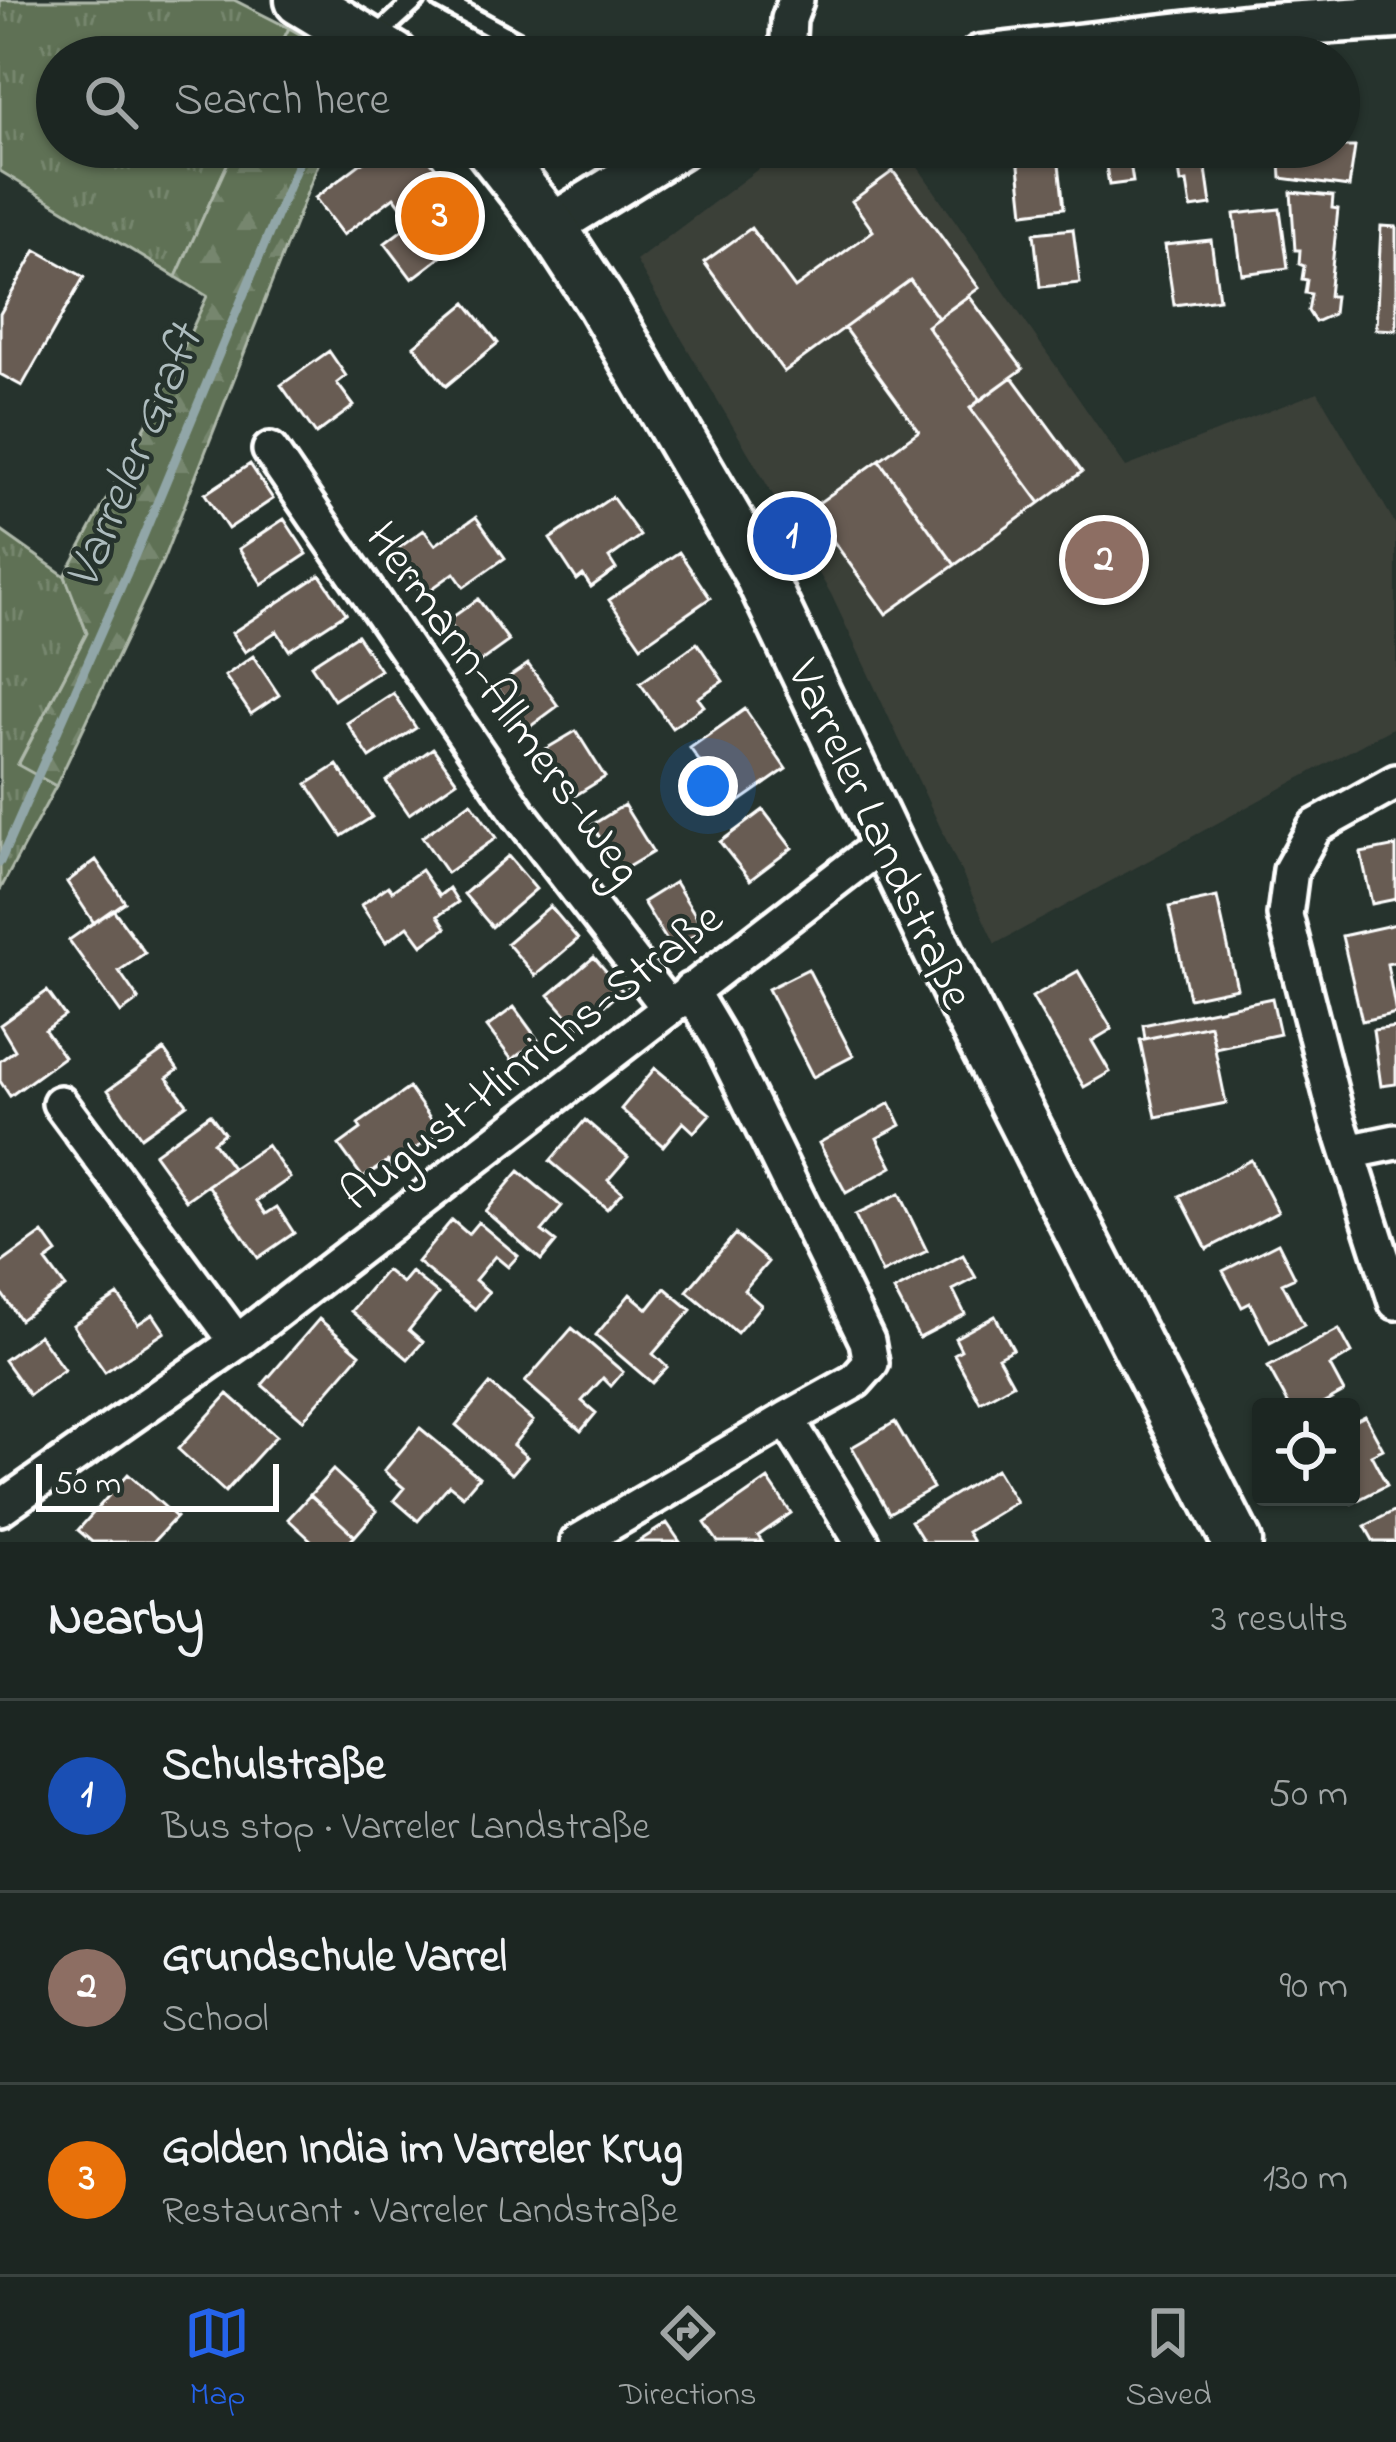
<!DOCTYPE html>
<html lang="en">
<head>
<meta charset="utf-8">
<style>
	:root { --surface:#1c2622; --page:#29322f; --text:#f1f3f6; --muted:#a0a5a5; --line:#3a4340; --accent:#2563eb }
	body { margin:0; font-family:"Indie Flower",sans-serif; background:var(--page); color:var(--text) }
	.controls { position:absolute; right:36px; bottom:36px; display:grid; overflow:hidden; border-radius:12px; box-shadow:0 3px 9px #0004 }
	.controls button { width:108px; height:108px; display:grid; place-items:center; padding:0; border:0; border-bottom:3px solid var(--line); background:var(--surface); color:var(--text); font:60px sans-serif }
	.scale { position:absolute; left:36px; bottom:30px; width:243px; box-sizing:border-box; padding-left:12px; border:6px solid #fff; border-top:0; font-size:33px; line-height:42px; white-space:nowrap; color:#fff; -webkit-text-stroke:9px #26332d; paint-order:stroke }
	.you { position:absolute; left:708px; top:786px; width:42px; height:42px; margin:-30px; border:9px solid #fff; border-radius:50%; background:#1a73e8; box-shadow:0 0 0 18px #1a73e833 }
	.badge { display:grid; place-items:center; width:78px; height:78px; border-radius:50%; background:var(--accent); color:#fff; font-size:39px; font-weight:700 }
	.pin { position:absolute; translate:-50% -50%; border:6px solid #fff; box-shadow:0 3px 12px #0006 }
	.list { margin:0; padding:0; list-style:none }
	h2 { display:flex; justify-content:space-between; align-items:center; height:156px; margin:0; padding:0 48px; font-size:51px }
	h2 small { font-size:39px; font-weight:400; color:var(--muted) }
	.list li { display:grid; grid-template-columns:78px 1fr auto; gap:36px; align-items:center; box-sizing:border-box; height:192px; padding:0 48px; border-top:3px solid var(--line) }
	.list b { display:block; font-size:45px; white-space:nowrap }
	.list p { margin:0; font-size:39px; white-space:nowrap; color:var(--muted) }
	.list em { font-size:39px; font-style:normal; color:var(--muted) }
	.icon { flex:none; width:66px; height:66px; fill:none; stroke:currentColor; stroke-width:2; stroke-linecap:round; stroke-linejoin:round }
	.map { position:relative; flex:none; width:1396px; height:1542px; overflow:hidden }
	.search { position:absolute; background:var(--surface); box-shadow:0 3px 9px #0004; left:36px; right:36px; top:36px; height:132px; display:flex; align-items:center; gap:30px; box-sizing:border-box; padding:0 42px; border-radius:66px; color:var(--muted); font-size:45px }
	.sheet { height:732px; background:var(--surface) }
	nav { display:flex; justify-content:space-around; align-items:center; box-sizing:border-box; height:168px; border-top:3px solid var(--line); background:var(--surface); font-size:33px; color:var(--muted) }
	nav a { display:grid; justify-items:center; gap:6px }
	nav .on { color:var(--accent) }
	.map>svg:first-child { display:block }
</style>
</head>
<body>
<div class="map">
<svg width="1396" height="1542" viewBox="0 0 1396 1542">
	<defs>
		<pattern id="grass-tufts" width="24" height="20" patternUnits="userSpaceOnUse" patternTransform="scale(3)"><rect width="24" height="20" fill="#5e7154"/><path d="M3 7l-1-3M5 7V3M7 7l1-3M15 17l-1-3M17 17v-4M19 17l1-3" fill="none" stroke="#76866e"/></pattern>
		<pattern id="forest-firs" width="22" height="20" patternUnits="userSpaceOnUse" patternTransform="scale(3)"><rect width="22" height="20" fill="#5e7154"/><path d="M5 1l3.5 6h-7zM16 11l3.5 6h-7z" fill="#76866e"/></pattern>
	</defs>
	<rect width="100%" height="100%" fill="#26332d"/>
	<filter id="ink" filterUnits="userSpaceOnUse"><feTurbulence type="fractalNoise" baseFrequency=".00833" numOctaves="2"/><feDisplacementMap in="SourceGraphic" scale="24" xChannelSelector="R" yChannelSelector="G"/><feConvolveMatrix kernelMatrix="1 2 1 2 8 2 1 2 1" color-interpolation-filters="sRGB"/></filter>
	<g filter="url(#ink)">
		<path fill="#3a3f38" d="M798 147H904L1126 467 1318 392 1396 525V726L995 944 831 594 636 261 762 166Z"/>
		<path fill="url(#grass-tufts)" stroke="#aeb8aa" stroke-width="3" d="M0 0H234L289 28 275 57H57V147H235L176 277 0 171Z
			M0 530 65 576 87 633 18 764 56 786 0 890Z"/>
		<path fill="url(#forest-firs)" stroke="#aeb8aa" stroke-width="3" d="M289 28 340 57H275Z
			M235 147H325L163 560 56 786 18 765 87 633 65 576 158 403 207 296 176 277Z"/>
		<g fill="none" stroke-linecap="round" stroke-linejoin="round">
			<path stroke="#91a6a8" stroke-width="9" d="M0 862 142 539 305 147"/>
		</g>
		<path fill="#675c53" stroke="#fff" stroke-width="3" d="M366 147H420L480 227 412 279 385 243 413 222 394 197 343 235 315 198 368 158 362 150Z
			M1017 147H1057L1064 208 1024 213Z
			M1091 147H1128L1129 156 1093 161Z
			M1176 147H1203L1211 205 1191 208 1187 182 1181 183Z
			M1279 147H1355L1349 187 1281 178Z
			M1129 156 1133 182 1109 185 1105 159Z
			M893 171 979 288 938 318 910 280 784 372 704 262 751 228 795 288 873 231 852 201Z
			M1291 192 1333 196 1332 208 1338 209 1329 296H1335L1333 314 1315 322 1308 311 1311 294 1305 293 1307 280 1302 279 1304 266 1299 264 1300 250H1295Z
			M1280 209 1288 268 1242 274 1234 214Z
			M1381 226 1396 227V330L1376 329Z
			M1073 229 1080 283 1040 287 1034 233Z
			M1211 240 1219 299 1174 305 1165 245Z
			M36 250 84 277 22 386 0 374V314Z
			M910 280 938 318 927 326 980 400 970 408 1040 503 955 565 879 460 919 431 844 328Z
			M969 296 1023 369 980 400 927 326Z
			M466 303 498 343 446 386 414 346Z
			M329 351 346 376 337 383 354 406 316 434 281 385Z
			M1012 377 1082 472 1040 503 970 408Z
			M879 460 955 565 886 614 810 509Z
			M250 464 273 499 228 529 205 494Z
			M612 497 640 536 609 558 616 569 591 587 583 575 577 580 550 539Z
			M476 517 505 558 464 587 454 573 423 595 393 552 424 530 435 545Z
			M284 519 307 554 262 584 239 549Z
			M679 552 710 598 641 646 609 600Z
			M320 575 346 613 289 650 277 631 245 652 232 633Z
			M478 599 509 641 477 664 447 621Z
			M357 635 380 670 334 700 311 665Z
			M697 643 723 681 698 698 704 706 672 728 640 683Z
			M253 656 279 695 251 714 225 676Z
			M528 664 558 706 527 729 496 686Z
			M393 693 416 728 370 758 347 723Z
			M745 709 786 769 732 807 690 748Z
			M576 731 605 777 573 797 544 750Z
			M433 748 457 781 409 814 386 781Z
			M337 765 372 817 342 836 307 784Z
			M471 802 496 838 447 873 422 837Z
			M624 805 653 852 621 871 592 825Z
			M763 810 792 848 750 880 720 842Z
			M1396 846V899L1372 904 1361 853Z
			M508 856 536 889 492 927 464 894Z
			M96 860 125 902 94 923 67 882Z
			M421 870 439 896 449 888 458 902 438 916 446 928 422 945 408 926 386 942 361 905 388 886 392 891Z
			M675 882 704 929 672 949 643 902Z
			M1217 897 1237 988 1189 998 1169 907Z
			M550 906 578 939 535 976 507 943Z
			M113 909 145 953 119 971 139 1000 121 1013 69 940Z
			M1396 924V962L1387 964 1396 1013 1362 1021 1342 936Z
			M594 957 622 990 578 1028 549 995Z
			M808 969 853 1056 813 1077 768 989Z
			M1078 971 1112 1029 1092 1041 1110 1072 1084 1087 1032 997Z
			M47 991 65 1016 45 1030 64 1057 10 1096 0 1081V1061L15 1050 0 1025Z
			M1272 998 1280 1034 1215 1048 1210 1025 1145 1039 1143 1025Z
			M514 1007 538 1040 512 1060 487 1027Z
			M1210 1025 1226 1103 1156 1117 1140 1040Z
			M1396 1027V1084L1381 1086 1373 1030Z
			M164 1050 178 1070 167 1078 187 1104 141 1137 108 1090Z
			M655 1068 710 1114 694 1132 683 1122 663 1146 621 1109Z
			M409 1088 440 1132 391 1166 388 1161 363 1178 339 1145 361 1129 358 1124Z
			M890 1103 901 1125 877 1138 892 1167 846 1193 819 1143Z
			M210 1114 224 1133 213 1142 232 1168 187 1200 154 1154Z
			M585 1120 628 1157 608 1180 622 1192 607 1209 550 1161Z
			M267 1145 290 1178 257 1201 266 1214 277 1207 294 1233 258 1258 208 1185Z
			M1251 1160 1278 1212 1207 1249 1180 1196Z
			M519 1171 562 1207 542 1231 556 1242 541 1260 485 1211Z
			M899 1194 927 1251 882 1273 855 1215Z
			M452 1220 468 1234 478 1222 518 1256 508 1267 495 1256 475 1280 489 1292 475 1309 417 1262Z
			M43 1233 57 1253 46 1261 65 1287 20 1320 0 1291V1264Z
			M735 1234 768 1262 744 1290 761 1305 737 1333 687 1291Z
			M1278 1243 1295 1277 1282 1283 1304 1325 1270 1343 1250 1303 1242 1307 1223 1271Z
			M963 1255 976 1278 953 1290 965 1314 919 1338 894 1291Z
			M386 1270 402 1283 411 1272 438 1294 409 1330 423 1342 408 1359 351 1311Z
			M665 1288 691 1310 653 1354 667 1367 652 1383 596 1335 630 1294 648 1309Z
			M118 1295 138 1324 153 1314 165 1332 105 1372 73 1325Z
			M995 1316 1013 1349 998 1357 1013 1384 980 1402 954 1354 961 1350 955 1338Z
			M319 1319 360 1354 303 1420 262 1385Z
			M572 1328 623 1372 611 1386 603 1378 582 1401 596 1413 581 1431 525 1382Z
			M1339 1329 1352 1353 1330 1366 1344 1392 1317 1407H1290L1268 1367Z
			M39 1335 64 1370 29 1395 4 1360Z
			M490 1384 533 1421 513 1445 527 1457 512 1474 456 1425Z
			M228 1394 276 1436 225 1492 178 1449Z
			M1365 1416 1383 1449 1371 1455 1387 1485 1352 1503 1349 1497 1351 1423Z
			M895 1422 933 1488 889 1513 852 1447Z
			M420 1428 479 1477 463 1496 449 1485 418 1521 394 1500 404 1488 384 1471Z
			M996 1469 1016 1502 967 1532 973 1542H924L911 1521Z
			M333 1470 377 1511 355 1536 310 1495Z
			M128 1474 176 1517 153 1542H92L78 1530Z
			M768 1479 791 1513 758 1536 762 1542H718L705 1523Z
			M310 1495 355 1536 349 1542H313L288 1519Z
			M1396 1510V1542H1374L1365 1526Z
			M667 1523 680 1542H638Z"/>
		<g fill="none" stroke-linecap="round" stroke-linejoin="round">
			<g stroke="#fff" stroke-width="26">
				<path id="service" d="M441 0 545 57
					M372 40 416 0"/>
			</g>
			<g stroke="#fff" stroke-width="42">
				<path id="minor" d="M787 57 789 19 796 0
					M270 450 519 814 668 1007
					M1396 782 1315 827 1291 870 1285 915 1337 1118 1396 1302
					M690 990 721 1042 867 1341 871 1363 855 1381 787 1419 862 1542
					M60 1103 237 1342
					M1348 1152 1396 1142
					M0 1508 237 1342 883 843
					M578 1542 787 1419"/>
			</g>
			<g stroke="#fff" stroke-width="51">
				<path id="tertiary" d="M981 57 1253 26 1396 17
					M551 226 679 147"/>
			</g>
			<g stroke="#fff" stroke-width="57">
				<path id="secondary" d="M300 0 394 57
					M489 147 551 226 600 301 758 572 960 997 1237 1542"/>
			</g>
			<use href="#service" stroke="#26332d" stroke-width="16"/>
			<use href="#minor" stroke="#26332d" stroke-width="33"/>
			<use href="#tertiary" stroke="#26332d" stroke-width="42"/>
			<use href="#secondary" stroke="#26332d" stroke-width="48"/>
		</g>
	</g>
	<g text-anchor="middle" stroke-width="9" stroke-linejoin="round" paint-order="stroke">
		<g font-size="48" fill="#fff" stroke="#26332d">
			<text transform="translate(506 702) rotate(54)" y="17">Hermann-Allmers-Weg</text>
			<text transform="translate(883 833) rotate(65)" y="17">Varreler Landstraße</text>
			<text transform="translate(530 1054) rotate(-38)" y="17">August-Hinrichs-Straße</text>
		</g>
		<g font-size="51" font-style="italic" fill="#adbcbe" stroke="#26332d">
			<text transform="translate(131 456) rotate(-67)" y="18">Varreler Graft</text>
		</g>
	</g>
</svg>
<div class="controls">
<button><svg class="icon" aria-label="locate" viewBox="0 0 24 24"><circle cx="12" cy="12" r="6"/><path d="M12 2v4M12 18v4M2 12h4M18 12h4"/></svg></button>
</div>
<div class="scale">50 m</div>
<div class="you"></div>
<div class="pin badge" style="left:792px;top:536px;background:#1a4fb4">1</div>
<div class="pin badge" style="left:1104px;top:560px;background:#8d6e63">2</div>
<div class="pin badge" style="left:440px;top:216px;background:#e8710a">3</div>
<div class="search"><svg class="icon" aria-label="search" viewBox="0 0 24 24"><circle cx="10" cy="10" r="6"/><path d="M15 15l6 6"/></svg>Search here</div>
</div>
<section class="sheet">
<h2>Nearby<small>3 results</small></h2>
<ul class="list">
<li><span class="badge" style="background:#1a4fb4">1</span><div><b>Schulstraße</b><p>Bus stop · Varreler Landstraße</p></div><em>50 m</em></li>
<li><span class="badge" style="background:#8d6e63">2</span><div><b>Grundschule Varrel</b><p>School</p></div><em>90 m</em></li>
<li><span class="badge" style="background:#e8710a">3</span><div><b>Golden India im Varreler Krug</b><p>Restaurant · Varreler Landstraße</p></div><em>130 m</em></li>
</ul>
</section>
<nav>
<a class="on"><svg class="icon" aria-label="map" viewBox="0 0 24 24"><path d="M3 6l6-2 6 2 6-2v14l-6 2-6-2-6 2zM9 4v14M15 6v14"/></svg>Map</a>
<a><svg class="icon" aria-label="directions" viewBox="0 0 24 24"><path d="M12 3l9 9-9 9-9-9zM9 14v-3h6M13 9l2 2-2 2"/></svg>Directions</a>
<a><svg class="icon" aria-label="saved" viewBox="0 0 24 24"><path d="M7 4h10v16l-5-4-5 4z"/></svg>Saved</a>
</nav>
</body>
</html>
